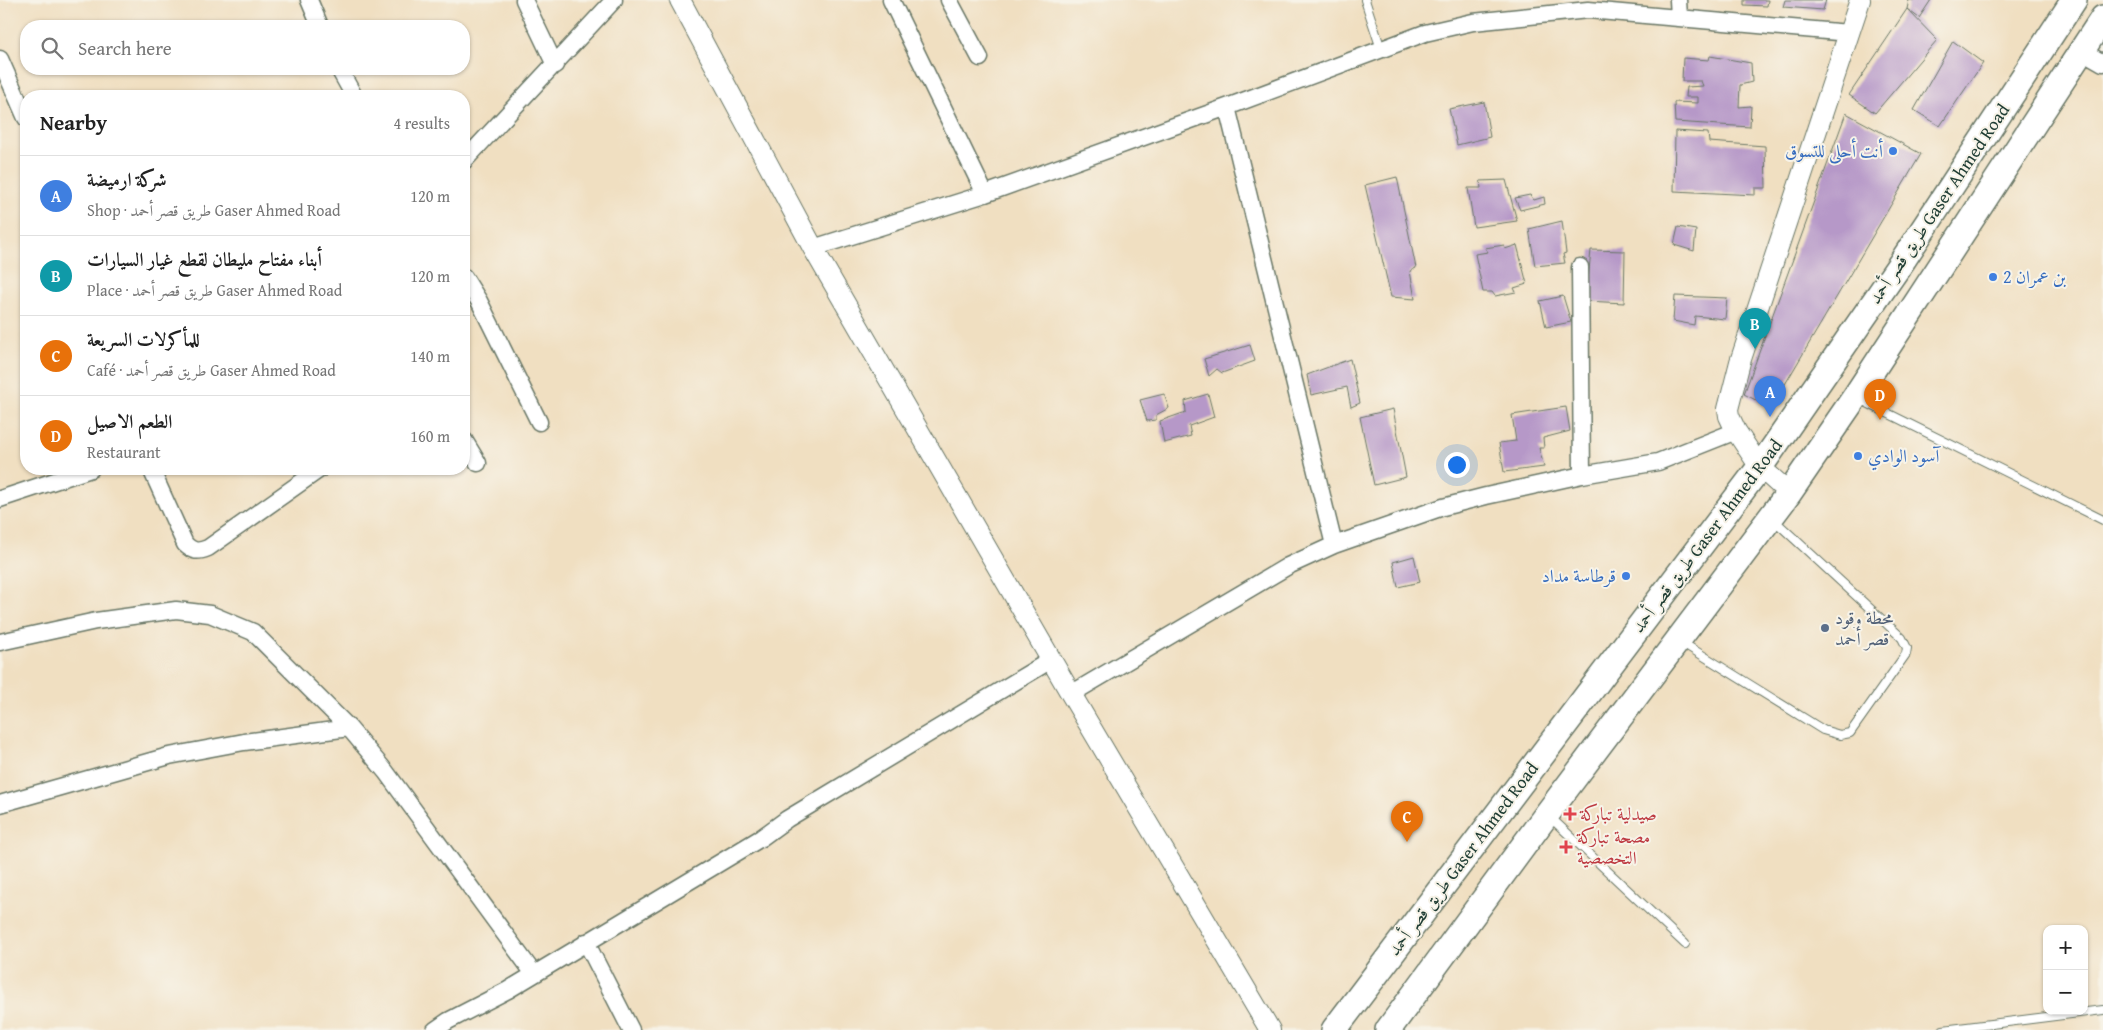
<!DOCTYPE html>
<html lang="en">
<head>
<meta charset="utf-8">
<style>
	:root { --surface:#fff; --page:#f2f2f2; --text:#222; --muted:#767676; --line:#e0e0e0; --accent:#0b8043 }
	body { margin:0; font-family:"Gentium Book Plus",Amiri,serif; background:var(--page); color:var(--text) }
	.controls { position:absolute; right:15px; bottom:15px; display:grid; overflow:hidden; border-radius:10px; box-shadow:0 1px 4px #0004 }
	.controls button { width:45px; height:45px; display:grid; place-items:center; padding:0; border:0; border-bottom:1px solid var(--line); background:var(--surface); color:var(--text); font:25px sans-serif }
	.you { position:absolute; left:1456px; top:464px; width:18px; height:18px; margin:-12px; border:4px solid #fff; border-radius:50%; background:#1a73e8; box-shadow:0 0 0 8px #1a73e833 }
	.badge { display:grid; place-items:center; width:32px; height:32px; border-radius:50%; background:var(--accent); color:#fff; font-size:16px; font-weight:700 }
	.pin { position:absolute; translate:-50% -41px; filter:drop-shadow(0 1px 2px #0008) }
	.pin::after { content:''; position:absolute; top:26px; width:18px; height:15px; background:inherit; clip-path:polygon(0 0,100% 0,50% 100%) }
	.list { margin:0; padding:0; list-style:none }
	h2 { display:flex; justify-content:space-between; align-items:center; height:65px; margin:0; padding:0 20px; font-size:21px }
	h2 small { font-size:16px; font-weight:400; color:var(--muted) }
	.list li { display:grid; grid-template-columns:32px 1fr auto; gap:15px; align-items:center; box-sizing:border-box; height:80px; padding:0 20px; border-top:1px solid var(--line) }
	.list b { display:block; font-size:19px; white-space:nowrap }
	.list p { margin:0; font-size:16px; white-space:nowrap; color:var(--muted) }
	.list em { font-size:16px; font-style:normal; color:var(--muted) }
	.icon { flex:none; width:28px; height:28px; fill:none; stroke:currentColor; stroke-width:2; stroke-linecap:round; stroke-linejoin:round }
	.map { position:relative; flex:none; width:2103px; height:1030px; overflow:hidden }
	.search { position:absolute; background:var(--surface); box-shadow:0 1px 4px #0004; left:20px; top:20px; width:450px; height:55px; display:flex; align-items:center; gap:12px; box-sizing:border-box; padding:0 18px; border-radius:20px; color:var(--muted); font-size:19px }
	.panel { position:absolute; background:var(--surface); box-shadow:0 1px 4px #0004; left:20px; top:90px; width:450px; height:385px; border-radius:20px }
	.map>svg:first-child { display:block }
</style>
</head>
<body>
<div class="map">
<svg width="2103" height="1030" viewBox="0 0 2103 1030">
	<rect width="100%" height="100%" fill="#f7f3e8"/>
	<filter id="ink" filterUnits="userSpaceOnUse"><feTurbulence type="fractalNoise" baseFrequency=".02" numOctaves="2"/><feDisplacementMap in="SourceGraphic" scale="10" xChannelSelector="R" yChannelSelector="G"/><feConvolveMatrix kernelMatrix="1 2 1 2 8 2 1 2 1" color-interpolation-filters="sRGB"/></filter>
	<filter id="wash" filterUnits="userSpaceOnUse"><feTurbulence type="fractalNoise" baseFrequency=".0096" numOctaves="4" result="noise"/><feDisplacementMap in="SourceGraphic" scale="20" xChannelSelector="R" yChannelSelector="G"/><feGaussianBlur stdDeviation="1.12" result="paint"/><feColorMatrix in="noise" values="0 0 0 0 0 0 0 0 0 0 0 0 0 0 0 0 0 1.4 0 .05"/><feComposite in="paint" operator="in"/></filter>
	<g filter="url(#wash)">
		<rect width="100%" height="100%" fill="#f0dfc1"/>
		<g id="blocks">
			<path fill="#b698c8" d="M1744 0H1768L1767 6 1744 5Z
				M1785 0H1826L1823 10 1783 7Z
				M1909 0H1931L1919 18 1907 9 1937 40 1875 113 1849 95 1907 9Z
				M1953 41 1983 63 1940 126 1914 110Z
				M1710 56 1751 63 1752 82 1740 85 1739 107 1751 106 1750 127 1675 122 1674 102 1698 103V97H1686L1687 87 1703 86 1701 81H1682L1683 58 1709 60Z
				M1484 102 1490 137 1457 145 1449 109Z
				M1846 113 1921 154 1771 408 1744 394Z
				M1675 131 1708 133 1709 142 1765 146 1766 188H1755V195L1674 191Z
				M1397 177 1416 268 1410 271 1415 299 1391 297 1365 185Z
				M1506 180 1517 221 1474 227 1468 188H1481L1480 181Z
				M1530 195 1534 200 1544 197 1545 204 1520 210 1515 198Z
				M1562 221 1566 253 1563 254 1565 263 1535 266 1529 229Z
				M1678 227 1696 230 1694 251 1674 245Z
				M1504 245 1505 249 1517 245 1527 284 1514 288 1516 292 1495 296 1492 292H1483L1475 254 1488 252 1485 248Z
				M1591 250 1625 251 1624 303 1586 301Z
				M1563 296 1571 322 1546 327 1540 301Z
				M1675 296 1727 298 1725 319 1695 316 1694 325 1673 321Z
				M1250 345 1255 361 1222 373 1217 369 1209 376 1204 359Z
				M1350 359 1360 403 1351 407 1347 387 1311 395 1307 375Z
				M1164 394 1169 408 1156 415V420L1147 421 1140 400Z
				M1208 394 1214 417 1189 426 1191 436 1164 443 1160 421 1186 412 1185 401Z
				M1566 407 1570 431 1543 438 1544 448H1539L1544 467 1504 472 1499 443 1516 441 1512 415Z
				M1393 409 1406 477 1374 485 1360 417Z
				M1414 556 1420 582 1398 587 1393 562Z"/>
		</g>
	</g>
	<g filter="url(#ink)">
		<use href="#blocks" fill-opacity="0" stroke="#687665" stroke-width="1"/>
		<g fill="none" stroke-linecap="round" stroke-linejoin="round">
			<g stroke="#687665" stroke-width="10">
				<path id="service" d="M1365 0 1381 49
					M1859 399 2103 520
					M1681 642 1823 730 1840 735 1850 733 1906 654 1907 648 1902 638 1774 520
					M1550 817 1685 944
					M1943 1030 2103 1010"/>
			</g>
			<g stroke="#687665" stroke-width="19">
				<path id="minor" d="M309 0 320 26
					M524 0 555 65
					M891 0 985 194
					M949 0 980 58
					M1678 0 1679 17
					M2082 51 2103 63
					M0 59 26 118
					M339 69 354 96
					M1227 107 1334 545
					M464 161 614 0
					M813 248 985 194 1227 107 1425 33 1473 22 1588 10 1849 33
					M1580 267 1582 475
					M464 277 479 301 539 422
					M464 440 478 463
					M151 469 185 544C193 552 198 552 208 548L320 469
					M0 499 91 469
					M0 642 96 621 176 610 210 614 253 632 349 728 386 772 534 974
					M1071 694 1288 566 1334 545 1443 507 1486 496 1582 475 1658 462 1736 431
					M0 804 169 756 244 742 349 728
					M586 942 631 1030
					M435 1030 448 1021 508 990 761 838 787 819 1051 660"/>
			</g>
			<g stroke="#687665" stroke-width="22">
				<path id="tertiary" d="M680 0 813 248 1071 694 1270 1030
					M1789 493 1760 467 1736 431 1729 416 1728 409 1740 362 1860 0"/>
			</g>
			<g stroke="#687665" stroke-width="28">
				<path id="primary" d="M1334 1030 1760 467 1901 263 2074 0
					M1388 1030 1547 814 1789 493 1855 397 2103 18"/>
			</g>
			<use href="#service" stroke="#fff" stroke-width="8"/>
			<use href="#minor" stroke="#fff" stroke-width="16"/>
			<use href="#tertiary" stroke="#fff" stroke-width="20"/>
			<use href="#primary" stroke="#fff" stroke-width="25"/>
		</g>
	</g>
	<g fill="#3f7fe0" stroke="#f7f3e8" stroke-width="2">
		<circle cx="1893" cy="151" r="5"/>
		<circle cx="1993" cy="277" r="5"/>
		<circle cx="1858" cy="456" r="5"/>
		<circle cx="1626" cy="576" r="5"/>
	</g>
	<circle fill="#5c6f8a" stroke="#f7f3e8" stroke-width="2" cx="1825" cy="628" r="5"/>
	<g fill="#e0444e" stroke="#f7f3e8" stroke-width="2">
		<path d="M1567.5 806.5h5v5h5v5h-5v5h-5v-5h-5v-5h5z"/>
		<path d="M1563.5 839.5h5v5h5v5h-5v5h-5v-5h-5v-5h5z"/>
	</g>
	<g text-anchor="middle" stroke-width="4" stroke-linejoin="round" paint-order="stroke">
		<g font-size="18" fill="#366cbe" stroke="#f7f3e8" text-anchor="end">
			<text x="1883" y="157">أنت أحلى للتسوق</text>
			<text x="2003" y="283" text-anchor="start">بن عمران 2</text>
			<text x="1868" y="462" text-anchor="start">آسود الوادي</text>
			<text x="1616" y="582">قرطاسة مداد</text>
		</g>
		<g font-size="18" fill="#1f3d34" stroke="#f7f3e8">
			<text transform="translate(1939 204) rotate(-56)" y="6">طريق قصر أحمد Gaser Ahmed Road</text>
			<text transform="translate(1707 536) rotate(-53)" y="6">طريق قصر أحمد Gaser Ahmed Road</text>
			<text transform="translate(1463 859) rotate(-53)" y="6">طريق قصر أحمد Gaser Ahmed Road</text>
		</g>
		<g font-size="18" fill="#4e5e75" stroke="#f7f3e8" text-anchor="start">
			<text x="1835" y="624">محطة وقود<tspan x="1835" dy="21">قصر أحمد</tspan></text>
		</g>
		<g font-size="18" fill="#be3a42" stroke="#f7f3e8" text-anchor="start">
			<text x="1580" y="820">صيدلية تباركة</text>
			<text x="1577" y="843">مصحة تباركة<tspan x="1577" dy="21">التخصصية</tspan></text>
		</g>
	</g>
</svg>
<div class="controls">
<button>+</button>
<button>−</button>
</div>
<div class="you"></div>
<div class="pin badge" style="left:1770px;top:417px;background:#3f7fe0">A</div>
<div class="pin badge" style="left:1755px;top:349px;background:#0f9aa8">B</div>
<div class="pin badge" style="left:1407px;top:842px;background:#e8710a">C</div>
<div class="pin badge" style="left:1880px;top:420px;background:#e8710a">D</div>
<div class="search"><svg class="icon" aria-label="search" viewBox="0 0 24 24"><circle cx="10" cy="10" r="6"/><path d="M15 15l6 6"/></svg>Search here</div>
<section class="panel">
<h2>Nearby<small>4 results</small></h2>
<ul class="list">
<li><span class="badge" style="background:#3f7fe0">A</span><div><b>شركة ارميضة</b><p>Shop · طريق قصر أحمد Gaser Ahmed Road</p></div><em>120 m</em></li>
<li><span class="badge" style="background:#0f9aa8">B</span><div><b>أبناء مفتاح مليطان لقطع غيار السيارات</b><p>Place · طريق قصر أحمد Gaser Ahmed Road</p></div><em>120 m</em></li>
<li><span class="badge" style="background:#e8710a">C</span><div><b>للمأكرلات السريعة</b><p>Café · طريق قصر أحمد Gaser Ahmed Road</p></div><em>140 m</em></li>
<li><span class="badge" style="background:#e8710a">D</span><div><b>الطعم الاصيل</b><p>Restaurant</p></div><em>160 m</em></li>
</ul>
</section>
</div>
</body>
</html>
